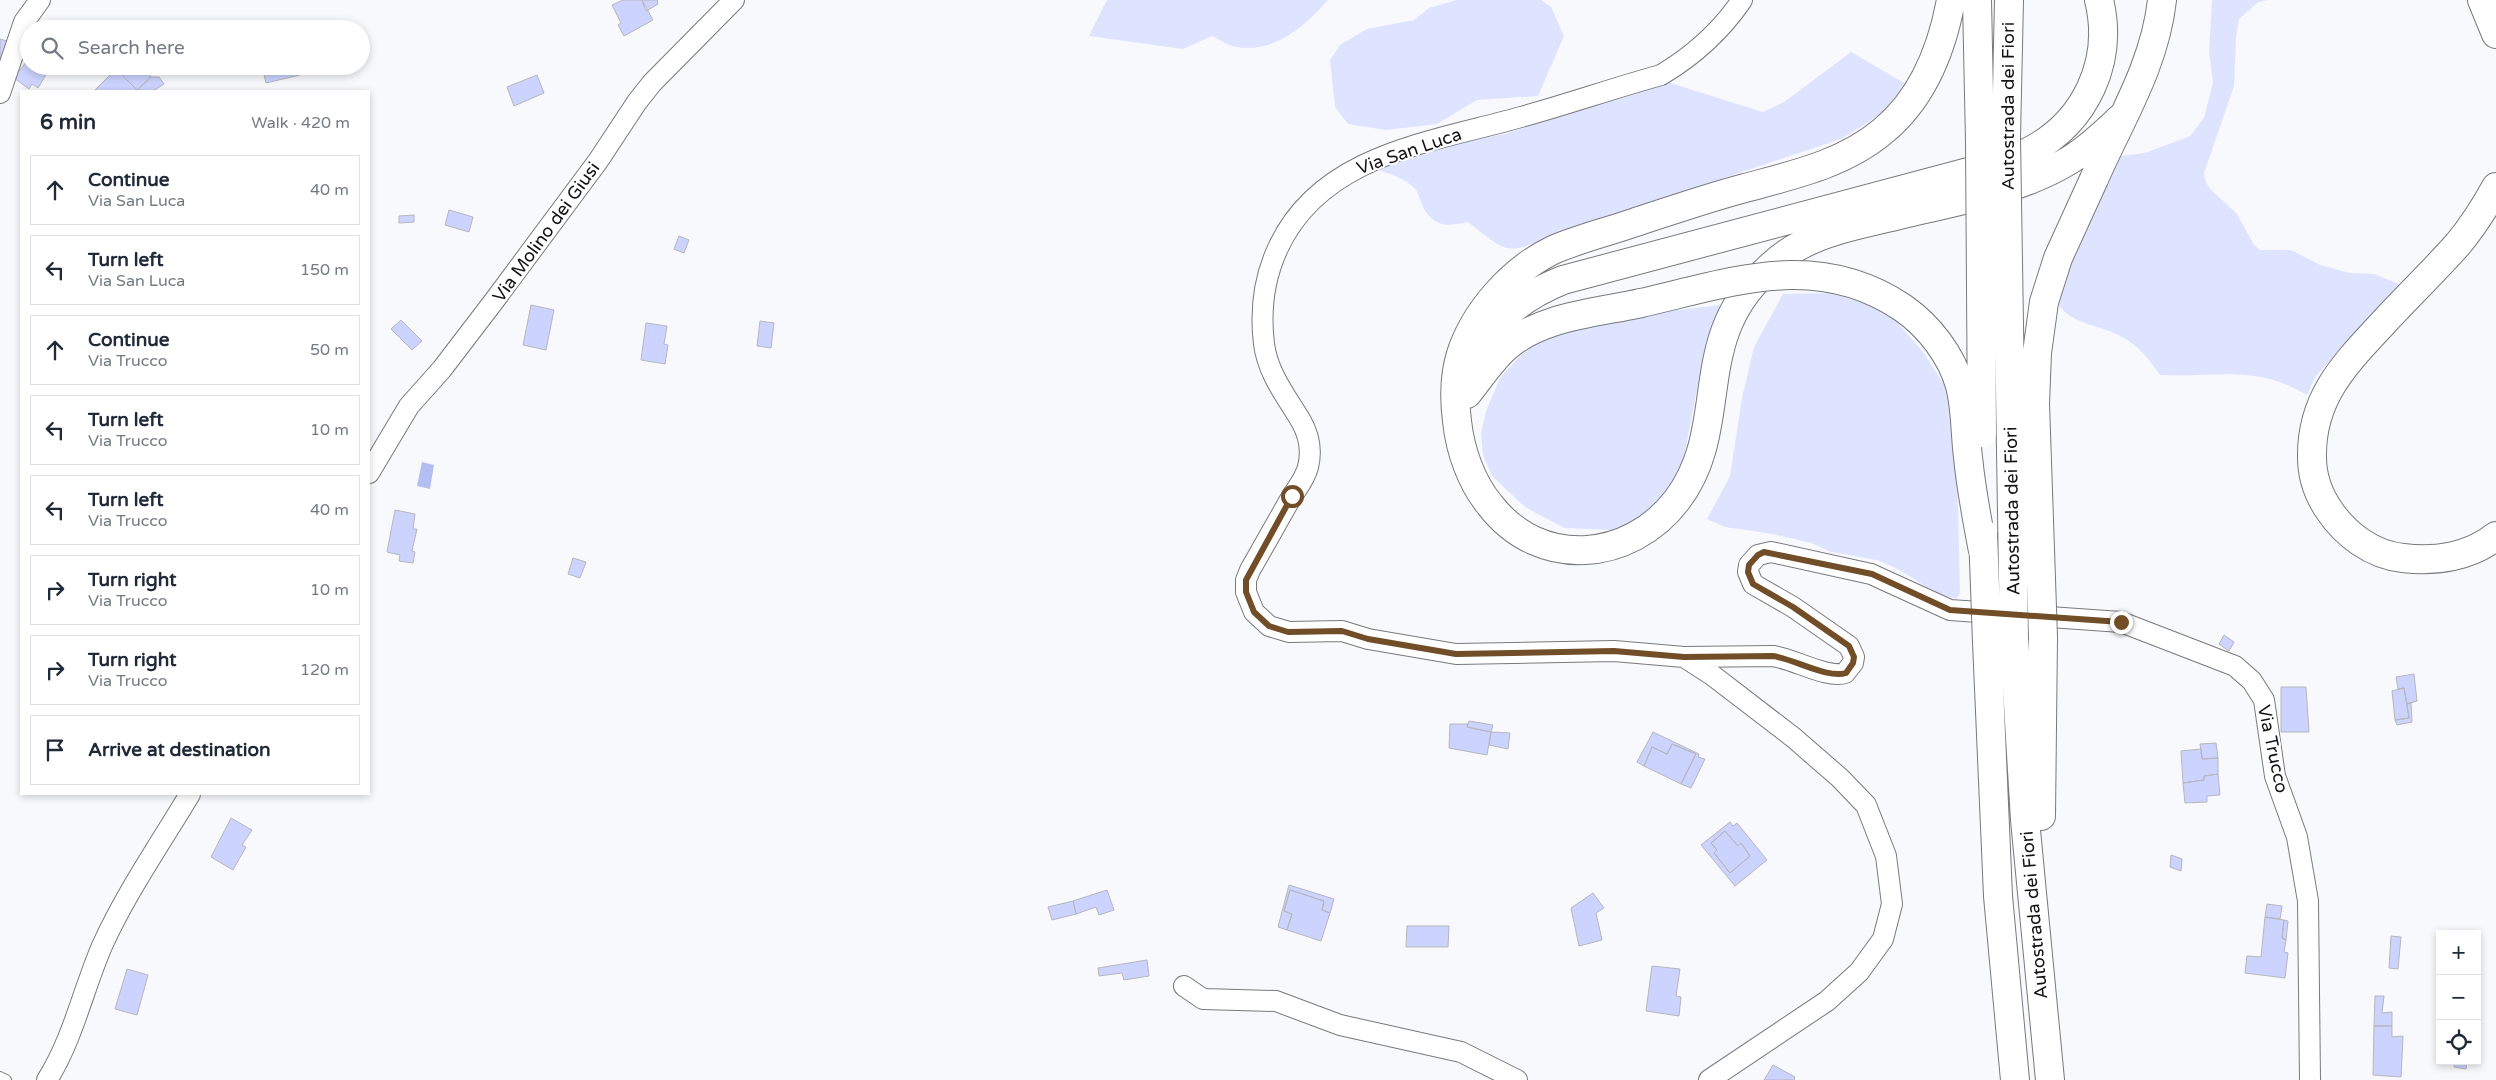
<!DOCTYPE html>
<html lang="en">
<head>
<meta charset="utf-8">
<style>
	:root { --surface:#fff; --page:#f6f6f7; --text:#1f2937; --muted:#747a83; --line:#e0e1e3 }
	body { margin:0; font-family:"Varela Round",sans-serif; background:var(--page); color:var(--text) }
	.controls { position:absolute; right:15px; bottom:15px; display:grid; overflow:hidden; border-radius:0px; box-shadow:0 2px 8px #0003 }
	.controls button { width:45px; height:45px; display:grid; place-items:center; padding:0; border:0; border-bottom:1px solid var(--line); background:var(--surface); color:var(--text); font:25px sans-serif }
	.stop { position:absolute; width:15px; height:15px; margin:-11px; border:4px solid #714e27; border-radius:50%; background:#fff }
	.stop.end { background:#714e27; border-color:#fff; box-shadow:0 1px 5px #0008 }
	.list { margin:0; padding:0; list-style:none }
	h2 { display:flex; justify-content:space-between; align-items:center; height:65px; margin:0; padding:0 20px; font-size:21px }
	h2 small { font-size:16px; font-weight:400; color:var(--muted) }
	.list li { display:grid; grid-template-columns:32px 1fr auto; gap:15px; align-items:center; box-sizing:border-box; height:70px; margin:0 10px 10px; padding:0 10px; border:1px solid var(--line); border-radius:0px }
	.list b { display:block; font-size:19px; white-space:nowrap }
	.list p { margin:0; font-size:16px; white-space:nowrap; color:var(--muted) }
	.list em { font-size:16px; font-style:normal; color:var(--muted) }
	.icon { flex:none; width:28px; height:28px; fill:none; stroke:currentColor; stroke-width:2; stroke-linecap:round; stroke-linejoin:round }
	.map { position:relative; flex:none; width:2496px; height:1080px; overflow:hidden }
	.search { position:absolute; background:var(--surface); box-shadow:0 2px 8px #0003; left:20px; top:20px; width:350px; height:55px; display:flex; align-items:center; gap:12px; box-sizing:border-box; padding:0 18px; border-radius:28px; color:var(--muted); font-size:19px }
	.panel { position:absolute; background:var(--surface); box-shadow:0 2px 8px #0003; left:20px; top:90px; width:350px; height:705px; border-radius:0px }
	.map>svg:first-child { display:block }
</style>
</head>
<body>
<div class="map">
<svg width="2496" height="1080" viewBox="0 0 2496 1080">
	<rect width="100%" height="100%" fill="#f8f9fd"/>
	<path fill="#dee4ff" d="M1107 0H1328C1305 26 1275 53 1237 47 1229 46 1220 40 1212 36L1183 49 1089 36Z
		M1457 0H1541L1551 7 1564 36 1538 96 1477 100 1437 124 1386 130 1348 124 1335 107 1330 60 1340 45 1367 29 1414 20 1429 8Z
		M2212 0H2268L2258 2 2239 19 2236 37 2234 86 2204 173 2206 182 2210 189 2237 214 2254 245 2260 250H2291L2320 265 2350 273 2374 274 2399 284 2315 377 2307 395C2255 364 2216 378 2160 375 2149 359 2139 346 2122 337 2101 325 2074 325 2059 306L2063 273 2082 229 2120 156 2145 153 2190 136 2204 118 2213 82 2209 52Z
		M1851 52 1906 84C1894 109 1864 125 1841 139L1553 235C1505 256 1508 253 1468 222 1451 226 1437 228 1426 212 1421 206 1420 197 1416 190 1407 179 1391 174 1378 170L1386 161 1456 143 1505 134 1667 82 1763 112 1784 102Z
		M1830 293 1875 306 1894 319 1924 353 1949 393 1957 462 1960 593 1957 599 1937 594 1898 569 1877 560 1831 552 1811 543 1773 534 1725 527 1707 519 1730 476 1742 398 1754 347 1783 294Z
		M1721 305 1704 352 1683 462 1665 499 1632 523 1611 530 1564 528 1525 507 1492 476 1483 455 1481 433 1486 411 1500 378 1521 355 1541 340 1570 328 1650 313Z"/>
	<path fill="#b5bef3" d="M422 462 434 465 430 489 417 486Z"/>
	<path fill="#cbd3fe" stroke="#b6b7bb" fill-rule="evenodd" d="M623 0H642L653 20 624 36 618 25 621 23 612 5Z
		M642 0H657L658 4 646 11Z
		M0 39 11 42 0 77Z
		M29 58V66H51L38 88 32 84 29 89 14 78Z
		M133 66H141L151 77 137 90 116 69 126 74Z
		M262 66H298L300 75 266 83Z
		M116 69 138 91H94Z
		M537 75 544 93 514 106 507 87Z
		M151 77H159L164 84 153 91H138L137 90Z
		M449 210 473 217 469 232 445 225Z
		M414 215V222L399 223V216Z
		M679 236 689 240 684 253 674 249Z
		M531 305 554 310 546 350 523 345Z
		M401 320 422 341 412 350 391 329Z
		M760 321 774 323 771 348 757 346Z
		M646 323 667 326 664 344 668 345 665 364 641 360Z
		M395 510 415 514 413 529H417L412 551 415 552 413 563 399 561 400 555 387 552Z
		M573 558 586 562 580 578 568 574Z
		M2224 635 2234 642 2229 651 2219 644Z
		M2414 674 2417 701 2407 704 2404 688 2398 689 2396 677Z
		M2281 687H2306L2309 732H2281Z
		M2404 688 2409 718 2395 720 2392 691Z
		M2411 703 2412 722 2397 725 2395 720 2409 718 2407 704Z
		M1469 721 1493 725 1491 732 1510 733 1508 749 1489 745 1491 732 1467 727Z
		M1450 724H1468L1467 727 1491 732 1487 755 1449 748Z
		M1653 732 1699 754 1698 757 1705 759 1691 788 1681 784 1696 754 1672 744 1667 754 1652 747 1644 766 1637 762Z
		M2216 743 2218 758 2202 759 2200 744Z
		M1672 744 1696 754 1681 784 1644 766 1652 747 1667 754Z
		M2201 749 2202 759 2218 758V774L2204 776V780L2183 783 2181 751Z
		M2218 774 2220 795 2207 796V802L2185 803 2183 783 2204 780V776Z
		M231 818 252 830 242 845 246 847 233 870 211 857Z
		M1730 822 1733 826 1737 823 1767 860 1735 886 1701 845ZM1725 831 1738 846 1741 843 1750 856 1730 873 1714 853 1717 850 1711 843Z
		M1725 831 1738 846 1741 843 1750 856 1730 873 1714 853 1717 850 1711 843Z
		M2171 855 2182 859 2181 871 2170 867Z
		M1289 885 1334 899 1330 913 1322 910 1324 901 1290 890 1284 911 1292 914 1287 930 1278 927Z
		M1107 890 1114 910 1099 915 1096 907 1076 914 1073 901Z
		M1290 890 1324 901 1322 910 1330 913 1321 941 1287 930 1292 914 1284 911Z
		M1593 893 1604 908 1596 913 1602 940 1579 946 1571 908Z
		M1073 901 1076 914 1052 920 1048 907Z
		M2267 904 2282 906 2280 919 2265 917Z
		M2265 917 2284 920 2282 938 2286 940 2284 952 2288 953 2285 978 2245 973 2247 956 2261 957Z
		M2284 920 2288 921 2286 940 2282 938Z
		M1407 926H1449L1448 947H1406Z
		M2391 936 2401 937 2398 969 2389 968Z
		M1147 960 1149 976 1124 980 1122 973 1099 976 1098 968Z
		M1652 966 1680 969 1676 996 1681 997 1679 1016 1646 1011Z
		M127 969 148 975 137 1015 115 1009Z
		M2375 996H2384L2382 1013 2392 1012V1026H2374Z
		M2374 1026H2392V1037L2403 1036 2401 1077 2373 1075Z
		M2455 1061H2467L2466 1069 2454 1067Z
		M1773 1065 1795 1077 1794 1080H1764Z"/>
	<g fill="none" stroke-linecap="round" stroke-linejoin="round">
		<g stroke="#78797d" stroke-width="12">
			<path id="lane" d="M0 1077 6 1080"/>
		</g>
		<g stroke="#78797d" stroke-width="22">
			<path id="street" d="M1742 0C1721 31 1693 56 1661 75 1614 88 1568 104 1521 117 1433 142 1321 154 1278 248 1264 278 1260 311 1264 344 1268 374 1286 396 1301 421 1309 435 1312 451 1308 467 1305 479 1297 488 1291 498 1277 522 1264 546 1250 570L1246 580V592L1254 612 1269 626 1289 632 1342 631 1368 639 1456 654 1614 651 1684 657 1773 656C1794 659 1828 679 1845 673L1853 663 1854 657 1849 646 1793 607 1753 584 1748 572 1749 565 1758 555 1771 552 1871 574 1950 610 2121 622 2235 666 2252 681 2264 700 2275 776 2297 837 2308 901 2310 1080
				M0 93 24 22 40 0
				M369 473 409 406 442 369 494 301 598 161 637 102 652 83 734 0
				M1684 657 1712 675 1794 738 1840 778 1866 805 1886 856 1892 904 1883 939 1859 972 1827 1001 1709 1080
				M1184 986 1203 999 1276 1001 1340 1025 1461 1052 1517 1080
				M47 1080C73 1039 83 990 102 946 126 893 160 844 190 794"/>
		</g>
		<g stroke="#78797d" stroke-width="30">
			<path id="highway" d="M1951 0C1942 49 1922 99 1883 131 1844 164 1793 175 1745 188 1707 198 1670 211 1633 223 1607 232 1578 239 1553 250 1512 270 1475 311 1461 354 1454 376 1454 398 1457 421 1460 450 1471 482 1490 505 1540 570 1630 562 1677 500 1732 428 1689 340 1766 271 1775 262 1787 252 1799 246 1826 231 1858 225 1887 218 1945 203 2010 194 2063 164 2085 152 2103 134 2122 117
				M1977 0 1980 142
				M2482 0 2496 34
				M2006 137 2009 0
				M2094 179C2120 120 2155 65 2162 0
				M2496 187C2485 207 2473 226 2458 244 2435 270 2409 295 2385 321 2347 362 2311 396 2312 457 2312 476 2318 494 2329 510 2345 534 2372 555 2403 558 2435 562 2470 557 2496 536
				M1478 358C1490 319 1528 294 1563 280L1972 171C1991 165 2012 161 2030 151 2086 122 2114 61 2099 0
				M1467 394C1479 379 1490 362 1504 349 1539 316 1596 313 1641 303
				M2014 638 2025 820 2050 1080
				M1987 642 1998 896 2015 1080
				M2041 816 2043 637"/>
		</g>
		<use href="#lane" stroke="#fff" stroke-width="10"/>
		<use href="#street" stroke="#fff" stroke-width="20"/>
		<use href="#highway" stroke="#fff" stroke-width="28"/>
		<g stroke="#78797d" stroke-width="30" stroke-linecap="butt">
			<path id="highway-bridge" d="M2006 137 2014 638
				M1980 142 1982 433
				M1641 303C1733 282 1817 250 1903 308 1929 326 1952 356 1960 386 1966 409 1965 434 1968 457 1971 489 1977 520 1983 551
				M1983 533 1987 642
				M2043 637 2035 404 2037 353 2044 302 2058 258 2094 179"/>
		</g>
		<use href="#highway-bridge" stroke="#fff" stroke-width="28"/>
	</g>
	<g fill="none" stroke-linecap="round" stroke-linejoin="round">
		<path stroke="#714e27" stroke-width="6" d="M1292 496 1246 580V592L1254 612 1269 626 1288 632 1342 631 1368 639 1456 654 1614 651 1684 657 1773 656C1794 659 1828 679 1846 673L1853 663 1854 657 1849 646 1793 607 1753 584 1748 572 1749 565 1758 555 1764 552 1872 574 1950 610 2121 622"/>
	</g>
	<g text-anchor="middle" stroke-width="4" stroke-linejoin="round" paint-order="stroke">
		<g font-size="18" fill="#131314" stroke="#fff">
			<text transform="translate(2008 106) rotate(-90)" y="6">Autostrada dei Fiori</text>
			<text transform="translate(1409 151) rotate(-19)" y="6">Via San Luca</text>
			<text transform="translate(546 232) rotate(-54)" y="6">Via Molino dei Giusi</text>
			<text transform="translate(2012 511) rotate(-91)" y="6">Autostrada dei Fiori</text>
			<text transform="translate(2273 749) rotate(78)" y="6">Via Trucco</text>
			<text transform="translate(2034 915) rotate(-95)" y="6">Autostrada dei Fiori</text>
		</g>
	</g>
</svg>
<div class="controls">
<button>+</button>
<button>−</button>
<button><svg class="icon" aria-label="locate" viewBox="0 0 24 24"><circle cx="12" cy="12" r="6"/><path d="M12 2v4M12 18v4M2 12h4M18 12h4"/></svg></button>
</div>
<div class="stop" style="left:1292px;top:496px"></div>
<div class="stop end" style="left:2121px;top:622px"></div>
<div class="search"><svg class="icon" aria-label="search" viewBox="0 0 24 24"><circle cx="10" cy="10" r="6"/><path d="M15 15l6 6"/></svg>Search here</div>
<section class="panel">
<h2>6 min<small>Walk · 420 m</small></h2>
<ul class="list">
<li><svg class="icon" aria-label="ahead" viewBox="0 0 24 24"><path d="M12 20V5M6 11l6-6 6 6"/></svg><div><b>Continue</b><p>Via San Luca</p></div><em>40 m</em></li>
<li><svg class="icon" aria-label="left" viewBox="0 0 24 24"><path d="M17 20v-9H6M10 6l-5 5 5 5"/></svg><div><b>Turn left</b><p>Via San Luca</p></div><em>150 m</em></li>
<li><svg class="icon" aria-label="ahead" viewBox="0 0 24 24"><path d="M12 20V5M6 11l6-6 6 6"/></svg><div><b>Continue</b><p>Via Trucco</p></div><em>50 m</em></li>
<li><svg class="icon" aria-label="left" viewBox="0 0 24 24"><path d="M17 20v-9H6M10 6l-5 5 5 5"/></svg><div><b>Turn left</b><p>Via Trucco</p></div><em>10 m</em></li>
<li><svg class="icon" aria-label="left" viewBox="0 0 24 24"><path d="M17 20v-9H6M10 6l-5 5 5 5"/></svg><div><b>Turn left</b><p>Via Trucco</p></div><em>40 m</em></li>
<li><svg class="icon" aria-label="right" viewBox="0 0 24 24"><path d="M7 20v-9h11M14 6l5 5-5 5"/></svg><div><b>Turn right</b><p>Via Trucco</p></div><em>10 m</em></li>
<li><svg class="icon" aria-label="right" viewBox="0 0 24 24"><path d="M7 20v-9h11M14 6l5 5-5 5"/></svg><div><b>Turn right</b><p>Via Trucco</p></div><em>120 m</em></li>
<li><svg class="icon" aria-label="arrive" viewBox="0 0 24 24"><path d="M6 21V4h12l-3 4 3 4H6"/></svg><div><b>Arrive at destination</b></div></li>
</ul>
</section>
</div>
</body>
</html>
